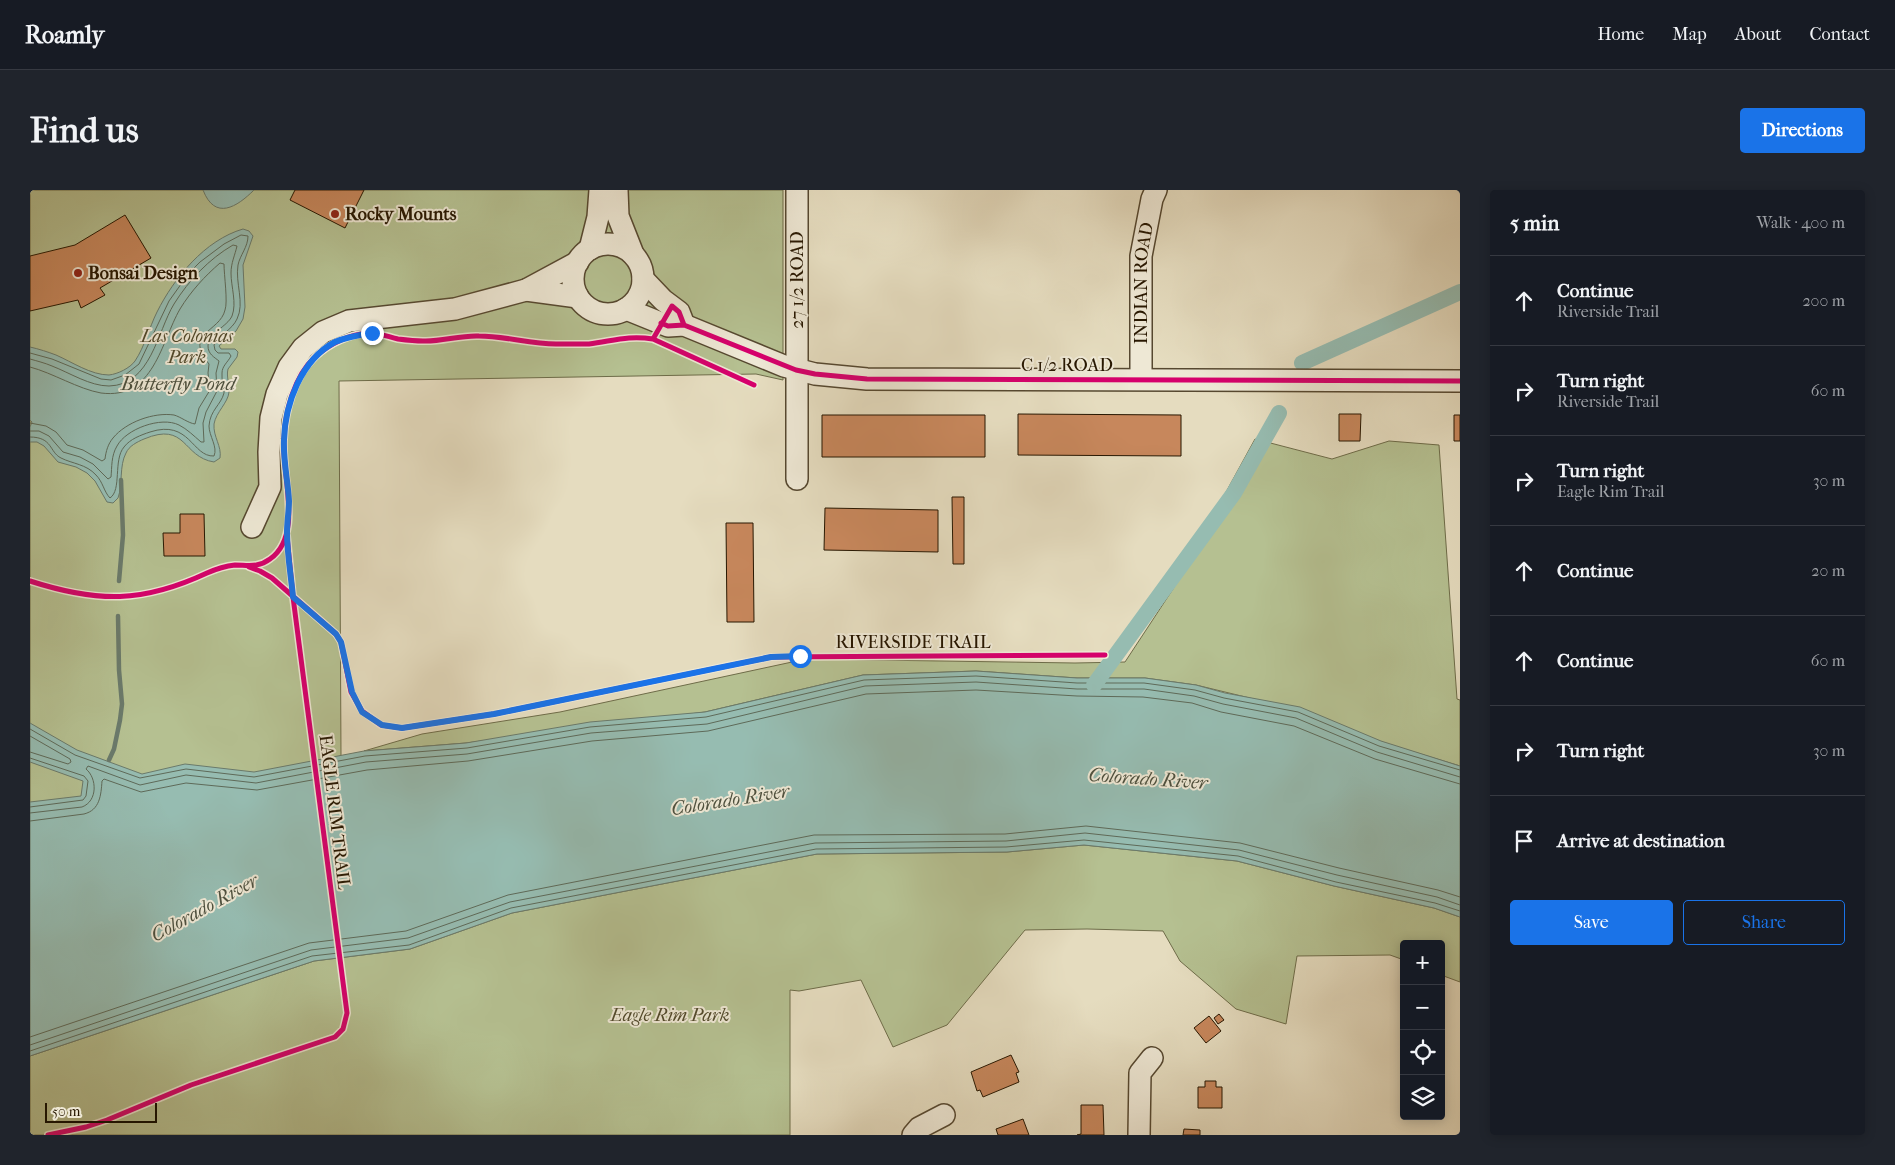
<!DOCTYPE html>
<html lang="en">
<head>
<meta charset="utf-8">
<style>
	:root { --surface:#171b24; --page:#20242c; --text:#f1f3f6; --muted:#9ea1a6; --line:#363941; --accent:#1a73e8 }
	body { margin:0; font-family:"IM FELL French Canon",serif; background:var(--page); color:var(--text) }
	.controls { position:absolute; right:15px; bottom:15px; display:grid; overflow:hidden; border-radius:5px; box-shadow:0 2px 12px #0003 }
	.controls button { width:45px; height:45px; display:grid; place-items:center; padding:0; border:0; border-bottom:1px solid var(--line); background:var(--surface); color:var(--text); font:25px sans-serif }
	.scale { position:absolute; left:15px; bottom:12px; width:112px; box-sizing:border-box; padding-left:5px; border:2px solid #271701; border-top:0; font-size:14px; line-height:18px; white-space:nowrap; color:#271701; -webkit-text-stroke:4px #eee8d5; paint-order:stroke }
	.stop { position:absolute; width:15px; height:15px; margin:-11px; border:4px solid #1a73e8; border-radius:50%; background:#fff }
	.stop.end { background:#1a73e8; border-color:#fff; box-shadow:0 1px 5px #0008 }
	.list { margin:0; padding:0; list-style:none }
	h2 { display:flex; justify-content:space-between; align-items:center; height:65px; margin:0; padding:0 20px; font-size:21px }
	h2 small { font-size:16px; font-weight:400; color:var(--muted) }
	.list li { display:grid; grid-template-columns:32px 1fr auto; gap:15px; align-items:center; box-sizing:border-box; height:90px; padding:0 20px; border-top:1px solid var(--line) }
	.list b { display:block; font-size:19px; white-space:nowrap }
	.list p { margin:0; font-size:16px; white-space:nowrap; color:var(--muted) }
	.list em { font-size:16px; font-style:normal; color:var(--muted) }
	.actions { display:flex; gap:10px; padding:15px 20px }
	.actions a { flex:1; padding:11px 0; border:1px solid var(--accent); border-radius:5px; text-align:center; font-size:18px; color:var(--accent) }
	.actions .main { background:var(--accent); color:#fff }
	.icon { flex:none; width:28px; height:28px; fill:none; stroke:currentColor; stroke-width:2; stroke-linecap:round; stroke-linejoin:round }
	.map { position:relative; flex:none; width:1430px; height:945px; overflow:hidden; border-radius:5px }
	header { display:flex; align-items:center; gap:30px; box-sizing:border-box; height:70px; padding:0 25px; background:var(--surface); border-bottom:1px solid var(--line) }
	header strong { font-size:24px }
	nav { display:flex; gap:28px; margin-inline-start:auto; font-size:18px }
	.intro { display:flex; align-items:center; justify-content:space-between; box-sizing:border-box; height:120px; padding:0 30px }
	h1 { margin:0; font-size:35px }
	.button { padding:12px 22px; border-radius:5px; background:var(--accent); color:#fff; font-size:18px; font-weight:700 }
	main { display:flex; gap:30px; padding:0 30px }
	aside { flex:1; background:var(--surface); border-radius:5px; box-shadow:0 2px 12px #0003 }
	.map>svg:first-child { display:block }
</style>
</head>
<body>
<header>
<strong>Roamly</strong>
<nav><a>Home</a><a>Map</a><a>About</a><a>Contact</a></nav>
</header>
<div class="intro"><h1>Find us</h1><a class="button">Directions</a></div>
<main>
<div class="map">
<svg width="1430" height="945" viewBox="0 0 1430 945">
	<rect width="100%" height="100%" fill="#e5dcbf"/>
	<filter id="stains"><feTurbulence type="fractalNoise" baseFrequency=".004" numOctaves="4"/><feColorMatrix values="0 0 0 0 .2 0 0 0 0 .09 0 0 0 0 .02 0 0 0 .5 -.17"/></filter>
	<radialGradient id="worn" r=".72"><stop offset=".6" stop-color="#630" stop-opacity="0"/><stop offset="1" stop-color="#630" stop-opacity=".3"/></radialGradient>
	<path fill="#b5c091" stroke="#6e6c49" d="M0 0H753V190L726 184 309 191 311 566 0 631Z
		M1225 249 1302 269 1359 251 1409 255 1427 509 1430 510V576L1351 552 1228 510 1166 495 1115 488H1047L946 481 833 485 675 522 436 553 334 561 392 544 530 522 776 469 1045 473 1095 472 1143 399Z
		M1054 655 1207 671 1304 696 1404 718 1430 727V792L1411 785V754H1374V770L1360 765 1267 766 1256 834 1206 819 1150 771 1133 741 1057 739 995 740 917 835 863 857 831 790 769 801 760 800V945H0V866L284 771 380 759 482 723 787 664 977 662Z"/>
	<path fill="#96bcb1" stroke="#6a7a6b" d="M173 0H224C207 17 185 31 173 0Z
		M213 39 219 41 223 46 213 75 215 117 213 129 206 141 189 156 191 159H205L208 162 207 167 198 179C196 187 200 195 199 202 198 213 186 222 184 234 183 247 192 256 190 268L184 272C152 267 157 231 114 249 107 252 99 256 96 263 89 276 93 294 88 308L83 313 77 312 65 291 57 283 46 277 28 272 14 256 7 252H0V237L2 232 0 230V157C9 159 18 162 26 165 42 172 61 185 79 185 88 184 100 178 105 171 115 156 119 138 127 122 144 88 175 50 213 39Z
		M946 481 1047 488H1115L1166 495 1195 503 1270 517 1351 551 1430 576V727L1404 718 1304 696 1207 671 1054 655 977 662 787 664 482 723 380 759 284 771 0 866V612L51 606 53 591 0 572V533L47 560 112 584 155 574 224 582 334 561 436 553 560 532 675 522 833 485Z"/>
	<g fill="none" stroke-linecap="round" stroke-linejoin="round">
		<path stroke="#5e6a59" stroke-width="1" d="M0 163 22 169 71 189 81 190 95 185 109 174 139 111 159 83 170 72 194 54 211 45 218 46C218 57 210 65 208 75 205 93 215 113 207 129 202 140 189 145 184 155L185 160 188 163H199L201 166C198 172 192 176 192 183 191 190 195 197 194 203 191 215 180 220 179 236 179 246 188 257 184 266 162 267 160 229 120 242 111 245 100 249 94 257 83 270 92 300 80 308 74 302 73 292 66 285 56 274 43 274 31 268 19 262 23 247 0 247
			M0 169C7 171 15 173 22 176 40 183 60 196 79 196 121 195 127 142 144 114 159 90 179 69 203 55L207 56C205 65 201 73 201 83 201 97 207 113 202 126 197 137 178 143 178 156 178 164 184 167 189 171L186 183 187 201 176 222 173 233 174 252H171C164 246 157 239 149 235 131 226 96 239 87 256 81 266 82 277 81 287L78 289 63 274 50 267 33 262 19 246 9 241H0
			M0 177C23 183 48 199 71 203 124 210 131 152 150 119 161 101 175 86 190 73L194 74C194 85 198 112 195 120 190 142 153 143 179 174L178 183 180 200 169 218 165 234C158 233 151 227 144 225 124 222 96 232 83 248 78 254 76 261 75 269L72 271 53 260 37 255 26 242 16 236 0 233
			M0 539 45 565 110 588 156 579 224 587 335 566 437 558 560 537 676 527 834 490 946 486 1047 493H1114L1165 500 1194 508 1268 522 1349 556 1430 580
			M0 546 40 569 41 572 38 574 0 562
			M0 568 54 586 58 591 56 606 53 610 0 617
			M0 623 52 617C68 611 67 588 56 579L58 576 110 595 156 585 226 593 336 572 437 564 561 543 677 534 835 496 946 492 1047 499H1114L1164 506 1193 514 1266 528 1347 562 1430 587
			M0 631 54 624C70 620 71 605 72 591L74 589 111 602 156 593 227 600 337 580 438 571 562 551 678 541 836 504 946 500 1047 506 1113 507 1162 513 1191 522 1264 536 1345 569 1430 594
			M0 847 279 753 376 741 478 705 784 645 975 644 1056 636 1210 653 1309 678 1408 700 1430 707
			M0 855 281 760 378 748 480 712 785 653 976 651 1055 643 1209 660 1307 685 1407 707 1430 715
			M0 861 282 766 379 755 481 718 786 659 976 657 1054 650 1208 666 1306 692 1405 713 1430 721"/>
		<path stroke="#6a7a6b" stroke-width="4.5" d="M89 391 93 345 91 290
			M79 570 84 559 90 530 92 514 89 480 88 426"/>
		<path stroke="#96bcb1" stroke-width="16" d="M1272 173 1430 102
			M1064 495 1204 303 1249 223"/>
	</g>
	<path fill="#c7875c" stroke="#271701" d="M265 0H334L315 38 260 10Z
		M95 25 121 68 70 98 75 105 51 118 48 110 0 121V66L45 55Z
		M988 224 1151 225V266L988 265Z
		M1309 224H1331L1330 251H1309Z
		M792 225H955V267H792Z
		M1424 225H1430V251H1424Z
		M922 307H934V374H923Z
		M795 318 908 320V362L794 360Z
		M150 324H174L175 366H134L133 343H150Z
		M696 333H723L724 432H697Z
		M1189 824 1194 830 1188 834 1184 828Z
		M1179 826 1191 841 1176 853 1164 838Z
		M981 865 989 882 986 883 989 892 953 907 950 900 947 901 941 882Z
		M1175 891H1186V897H1192V918H1168V897H1175Z
		M1051 915H1073L1074 945H1047L1051 944Z
		M993 929 999 945H968L966 939Z
		M1154 939 1170 940V945H1153Z"/>
	<g fill="none" stroke-linecap="round" stroke-linejoin="round">
		<g stroke="#564830" stroke-width="24">
			<g id="minor">
				<path d="M587 0 588 26 603 64"/>
				<circle cx="578" cy="89" r="35"/>
				<path d="M560 59 568 27 570 0"/>
				<path d="M613 89 633 110 649 122 654 135"/>
				<path d="M496 100 548 107"/>
				<path d="M596 119 638 136 654 135 754 176 785 184 837 189 1430 191"/>
				<path id="s1" d="M1111 189V66L1122 9 1126 0"/>
				<path d="M767 289V0"/>
				<path d="M222 337 240 297 239 262 241 228 247 204 259 177 273 158 293 142 319 131 425 119 496 100 548 72"/>
				<path d="M883 945 889 938 914 925"/>
				<path d="M1109 945 1110 883 1122 868"/>
			</g>
		</g>
		<use href="#minor" stroke="#eee8d5" stroke-width="21"/>
		<g stroke="#eee8d5" stroke-width="8">
			<path id="cycleway" d="M631 133 638 136 654 135 766 180 785 184 837 189 1430 191
				M623 149 724 195
				M219 377 230 381 242 388 306 444 311 452 321 502 332 521 351 535 372 538 464 524 741 467 1075 465
				M0 391C68 413 113 413 177 383 186 379 196 376 205 375 218 375 228 378 240 369 274 345 251 284 254 249 255 222 264 186 285 167 300 153 320 144 340 143 349 143 359 147 368 149 376 150 385 151 393 151 411 152 430 145 449 146 475 146 500 154 526 154 537 154 548 154 559 154 583 151 598 145 623 149L642 116 649 122 654 135
				M18 945 56 937 77 930 161 895 305 847 313 839 317 823 263 407 257 346"/>
		</g>
		<use href="#cycleway" stroke="#d6006c" stroke-width="5"/>
	</g>
	<g fill="none" stroke-linecap="round" stroke-linejoin="round">
		<path stroke="#1a73e8" stroke-width="6" d="M342 143C329 145 316 147 305 152 271 170 255 214 254 250 253 271 258 291 259 311 259 321 257 332 257 342 257 364 261 385 263 407L306 444 311 452 322 502 332 522 352 535 372 538 464 524 741 467 770 466"/>
	</g>
	<g fill="#8f2418" stroke="#eee8d5" stroke-width="2">
		<circle cx="305" cy="24" r="5"/>
		<circle cx="48" cy="83" r="5"/>
	</g>
	<g text-anchor="middle" stroke-width="4" stroke-linejoin="round" paint-order="stroke">
		<g font-size="18" font-weight="bold" fill="#271701" stroke="#eee8d5" text-anchor="start">
			<text x="315" y="30">Rocky Mounts</text>
			<text x="58" y="89">Bonsai Design</text>
		</g>
		<g font-size="18" fill="#271701" stroke="#eee8d5">
			<text transform="translate(767 90) rotate(-90)" y="6">27 1/2 ROAD</text>
			<text dy="6" stroke="none"><textPath href="#s1" startOffset="96">INDIAN ROAD</textPath></text>
			<text x="1037" y="181">C 1/2 ROAD</text>
			<text x="883" y="458">RIVERSIDE TRAIL</text>
			<text transform="translate(305 622) rotate(83)" y="6">EAGLE RIM TRAIL</text>
		</g>
		<g font-size="18" font-style="italic" fill="#524a2c" stroke="#eee8d5">
			<text x="157" y="152">Las Colonias<tspan x="157" dy="21">Park</tspan></text>
			<text x="640" y="831">Eagle Rim Park</text>
		</g>
		<g font-size="19" font-style="italic" fill="#4e513f" stroke="#eee8d5">
			<text x="148" y="200">Butterfly Pond</text>
			<text transform="translate(1118 588) rotate(4)" y="7">Colorado River</text>
			<text transform="translate(700 609) rotate(-9)" y="7">Colorado River</text>
			<text transform="translate(174 717) rotate(-29)" y="7">Colorado River</text>
		</g>
	</g>
	<rect width="100%" height="100%" filter="url(#stains)"/>
	<rect width="100%" height="100%" fill="url(#worn)"/>
</svg>
<div class="controls">
<button>+</button>
<button>−</button>
<button><svg class="icon" aria-label="locate" viewBox="0 0 24 24"><circle cx="12" cy="12" r="6"/><path d="M12 2v4M12 18v4M2 12h4M18 12h4"/></svg></button>
<button><svg class="icon" aria-label="layers" viewBox="0 0 24 24"><path d="M12 4l9 5-9 5-9-5zM3 14l9 5 9-5"/></svg></button>
</div>
<div class="scale">50 m</div>
<div class="stop" style="left:770px;top:466px"></div>
<div class="stop end" style="left:342px;top:143px"></div>
</div>
<aside>
<h2>5 min<small>Walk · 400 m</small></h2>
<ul class="list">
<li><svg class="icon" aria-label="ahead" viewBox="0 0 24 24"><path d="M12 20V5M6 11l6-6 6 6"/></svg><div><b>Continue</b><p>Riverside Trail</p></div><em>200 m</em></li>
<li><svg class="icon" aria-label="right" viewBox="0 0 24 24"><path d="M7 20v-9h11M14 6l5 5-5 5"/></svg><div><b>Turn right</b><p>Riverside Trail</p></div><em>60 m</em></li>
<li><svg class="icon" aria-label="right" viewBox="0 0 24 24"><path d="M7 20v-9h11M14 6l5 5-5 5"/></svg><div><b>Turn right</b><p>Eagle Rim Trail</p></div><em>30 m</em></li>
<li><svg class="icon" aria-label="ahead" viewBox="0 0 24 24"><path d="M12 20V5M6 11l6-6 6 6"/></svg><div><b>Continue</b></div><em>20 m</em></li>
<li><svg class="icon" aria-label="ahead" viewBox="0 0 24 24"><path d="M12 20V5M6 11l6-6 6 6"/></svg><div><b>Continue</b></div><em>60 m</em></li>
<li><svg class="icon" aria-label="right" viewBox="0 0 24 24"><path d="M7 20v-9h11M14 6l5 5-5 5"/></svg><div><b>Turn right</b></div><em>30 m</em></li>
<li><svg class="icon" aria-label="arrive" viewBox="0 0 24 24"><path d="M6 21V4h12l-3 4 3 4H6"/></svg><div><b>Arrive at destination</b></div></li>
</ul>
<div class="actions"><a class="main">Save</a><a>Share</a></div>
</aside>
</main>
</body>
</html>
